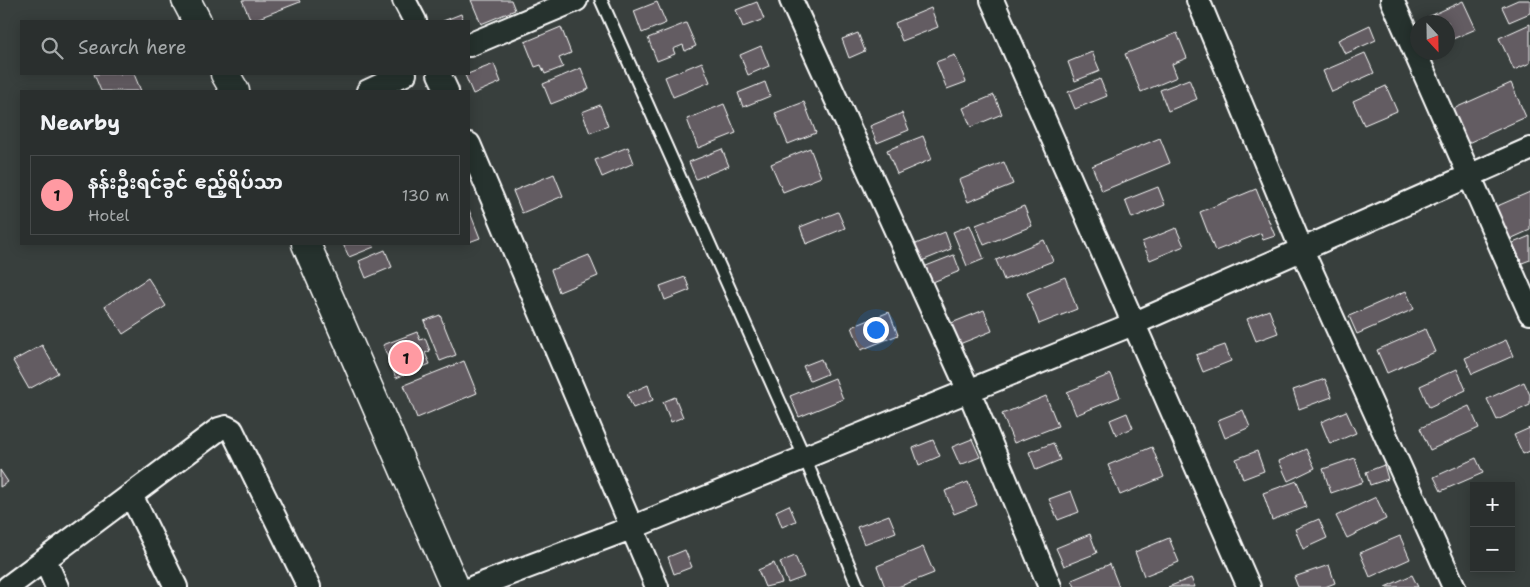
<!DOCTYPE html>
<html lang="en">
<head>
<meta charset="utf-8">
<style>
	:root { --surface:#2a2f2e; --page:#323736; --text:#f1f3f6; --muted:#a5a9aa; --line:#464a4a; --accent:#ff9aa2 }
	body { margin:0; font-family:"Shantell Sans","Noto Sans Myanmar",sans-serif; background:var(--page); color:var(--text) }
	.controls { position:absolute; right:15px; bottom:15px; display:grid; overflow:hidden; border-radius:0px; box-shadow:0 2px 12px #0003 }
	.controls button { width:45px; height:45px; display:grid; place-items:center; padding:0; border:0; border-bottom:1px solid var(--line); background:var(--surface); color:var(--text); font:25px sans-serif }
	.compass { position:absolute; left:1410px; top:15px; width:45px; height:45px; border-radius:50%; background:var(--surface); box-shadow:0 2px 12px #0003; rotate:158deg }
	.you { position:absolute; left:875px; top:329px; width:18px; height:18px; margin:-12px; border:4px solid #fff; border-radius:50%; background:#1a73e8; box-shadow:0 0 0 8px #1a73e833 }
	.badge { display:grid; place-items:center; width:32px; height:32px; border-radius:50%; background:var(--accent); color:#111; font-size:16px; font-weight:700 }
	.pin { position:absolute; translate:-50% -50%; border:2px solid #fff; box-shadow:0 1px 5px #0006 }
	.list { margin:0; padding:0; list-style:none }
	h2 { display:flex; justify-content:space-between; align-items:center; height:65px; margin:0; padding:0 20px; font-size:21px }
	h2 small { font-size:16px; font-weight:400; color:var(--muted) }
	.list li { display:grid; grid-template-columns:32px 1fr auto; gap:15px; align-items:center; box-sizing:border-box; height:80px; margin:0 10px 10px; padding:0 10px; border:1px solid var(--line); border-radius:0px }
	.list b { display:block; font-size:19px; white-space:nowrap }
	.list p { margin:0; font-size:16px; white-space:nowrap; color:var(--muted) }
	.list em { font-size:16px; font-style:normal; color:var(--muted) }
	.icon { flex:none; width:28px; height:28px; fill:none; stroke:currentColor; stroke-width:2; stroke-linecap:round; stroke-linejoin:round }
	.map { position:relative; flex:none; width:1530px; height:587px; overflow:hidden }
	.search { position:absolute; background:var(--surface); box-shadow:0 2px 12px #0003; left:20px; top:20px; width:450px; height:55px; display:flex; align-items:center; gap:12px; box-sizing:border-box; padding:0 18px; border-radius:0px; color:var(--muted); font-size:19px }
	.panel { position:absolute; background:var(--surface); box-shadow:0 2px 12px #0003; left:20px; top:90px; width:450px; height:155px; border-radius:0px }
	.map>svg:first-child { display:block }
</style>
</head>
<body>
<div class="map">
<svg width="1530" height="587" viewBox="0 0 1530 587">
	<rect width="100%" height="100%" fill="#383f3d"/>
	<filter id="ink" filterUnits="userSpaceOnUse"><feTurbulence type="fractalNoise" baseFrequency=".02" numOctaves="2"/><feDisplacementMap in="SourceGraphic" scale="10" xChannelSelector="R" yChannelSelector="G"/><feConvolveMatrix kernelMatrix="1 2 1 2 8 2 1 2 1" color-interpolation-filters="sRGB"/></filter>
	<g filter="url(#ink)">
		<path fill="#635b62" stroke="#fff" d="M242 0H299L300 2 251 21Z
			M471 0H511L515 10 481 24Z
			M1518 0H1530V13L1509 22 1502 7Z
			M1463 1 1476 29 1448 41V22H1431L1428 17Z
			M657 2 666 23 642 33 634 11Z
			M757 2 764 19 743 27 736 10Z
			M931 8 938 27 902 41 895 23Z
			M461 14 464 21H443Z
			M686 23 696 46 685 51 683 45 673 49 675 54 657 61 648 38Z
			M1530 24V63L1514 70 1499 38Z
			M1370 25 1376 40 1345 54 1338 40Z
			M561 27 571 53 559 58 563 67 545 74 541 65 535 67 525 42Z
			M858 33 865 51 849 58 842 39Z
			M1177 33 1187 58 1172 64 1177 77 1141 92 1125 54Z
			M761 46 769 66 748 75 740 55Z
			M1092 52 1100 71 1075 81 1068 62Z
			M1365 53 1374 73 1332 92 1323 71Z
			M955 55 966 82 947 89 936 62Z
			M702 62 710 82 673 97 665 77Z
			M494 64 501 82 473 94 465 75Z
			M581 68 589 89 551 104 543 84Z
			M94 74H134L141 91H101Z
			M1100 79 1107 96 1075 109 1068 92Z
			M1189 79 1197 99 1168 111 1160 90Z
			M765 82 770 96 743 107 738 93Z
			M1511 83 1526 117 1468 143 1453 109Z
			M1386 86 1397 111 1364 125 1353 101Z
			M994 95 1002 114 971 127 963 108Z
			M804 102 816 133 788 144 775 113Z
			M724 104 736 133 698 148 687 119Z
			M600 105 608 126 590 133 582 112Z
			M902 113 909 130 877 143 870 126Z
			M923 136 932 159 897 174 887 150Z
			M1160 138 1170 163 1102 191 1092 166Z
			M628 147 634 163 602 177 595 160Z
			M810 148 821 177 783 192 771 164Z
			M722 149 729 166 696 179 689 162Z
			M1004 162 1013 184 968 202 959 180Z
			M554 174 563 196 522 213 513 191Z
			M1158 187 1165 205 1132 218 1125 200Z
			M1256 189 1275 236 1263 240 1261 233 1215 251 1200 212Z
			M1530 192V230L1510 239 1495 207Z
			M1024 206 1032 226 984 245 976 225Z
			M469 210 480 238 469 242Z
			M838 212 845 228 806 244 800 227Z
			M970 225 984 259 967 266 953 232Z
			M1176 228 1184 246 1150 260 1142 242Z
			M945 232 951 249 917 263 911 246Z
			M1530 236V260L1522 263 1513 243Z
			M1044 240 1053 261 1004 280 996 260Z
			M343 244H373L374 247 349 257Z
			M385 250 392 267 366 278 359 261Z
			M589 255 598 276 559 292 551 270Z
			M954 255 960 271 928 284 921 268Z
			M685 277 690 290 665 300 660 286Z
			M1065 277 1077 309 1039 324 1027 293Z
			M148 278 166 306 123 334 105 306Z
			M1406 291 1414 309 1357 334 1349 316Z
			M984 310 992 331 957 345 949 324Z
			M1269 310 1278 333 1256 341 1247 319Z
			M889 312 898 335 861 350 852 327Z
			M440 315 456 355 440 361 424 321Z
			M1425 329 1435 352 1387 373 1377 350Z
			M417 332 420 340 425 338 430 351 425 353 430 364 396 378 383 345Z
			M1506 340 1513 356 1472 374 1465 358Z
			M42 345 58 373 29 389 13 361Z
			M1225 345 1231 361 1203 372 1196 355Z
			M821 359 827 374 810 381 803 366Z
			M464 361 477 393 417 418 404 385Z
			M1457 369 1466 390 1429 407 1420 386Z
			M1111 374 1120 397 1076 415 1067 392Z
			M835 378 843 399 799 417 790 396Z
			M1325 379 1332 397 1299 409 1293 390Z
			M1524 382 1530 395V405L1497 420 1487 399Z
			M648 385 653 400 633 408 627 394Z
			M1046 396 1058 426 1014 443 1002 414Z
			M675 397 683 417 671 422 663 402Z
			M1469 406 1479 428 1430 450 1420 428Z
			M1243 410 1250 427 1225 438 1218 420Z
			M1346 411 1356 433 1330 444 1321 422Z
			M1127 413 1133 428 1116 435 1110 420Z
			M1530 428V451L1523 454 1514 435Z
			M972 439 980 457 960 465 952 447Z
			M933 440 940 456 919 465 913 448Z
			M1053 443 1060 460 1036 470 1029 452Z
			M1152 447 1164 477 1120 495 1108 465Z
			M1306 449 1315 468 1288 481 1279 461Z
			M1257 451 1264 471 1243 479 1236 459Z
			M1355 458 1363 482 1331 493 1323 469Z
			M1476 458 1483 473 1441 491 1434 477Z
			M1384 465 1388 479 1370 485 1366 472Z
			M0 470 8 482 0 487Z
			M1297 481 1306 507 1272 520 1263 493Z
			M968 482 977 505 954 514 945 491Z
			M1071 491 1079 512 1058 520 1049 499Z
			M1376 497 1386 519 1347 538 1336 516Z
			M789 505 796 521 782 527 776 511Z
			M889 515 896 532 864 544 857 527Z
			M1319 519 1327 538 1303 549 1295 529Z
			M1090 534 1097 553 1064 566 1056 548Z
			M1400 536 1410 559 1370 577 1360 553Z
			M1169 538 1179 562 1144 576 1135 552Z
			M923 547 934 573 898 587H885L877 566Z
			M685 550 692 567 674 574 668 557Z
			M795 556 804 577 788 583 780 562Z
			M774 563 782 583 765 587 758 570Z
			M1110 564 1119 587H1075L1072 580Z
			M1329 565 1335 583 1325 587H1298L1294 577Z
			M1412 575 1418 587H1385Z
			M1191 578 1195 587H1168Z"/>
		<g fill="none" stroke-linecap="round" stroke-linejoin="round">
			<g stroke="#fff" stroke-width="15">
				<path id="service" d="M601 0 804 456 858 587"/>
			</g>
			<g stroke="#fff" stroke-width="26">
				<path id="minor" d="M404 0 415 21
					M791 0 968 389 1050 587
					M992 0 1249 587
					M1198 0 1301 248 1454 587
					M1392 0 1530 313
					M469 45 576 0
					M439 74 447 91
					M368 91 405 74
					M469 144 657 587
					M131 495 176 587
					M45 560 57 587
					M8 587 219 429 226 427 232 430 309 587
					M474 587 631 528 1133 324 1530 149"/>
			</g>
			<g stroke="#fff" stroke-width="31">
				<path id="secondary" d="M186 0 197 21
					M225 74 235 91
					M306 244 455 587"/>
			</g>
			<use href="#service" stroke="#26332d" stroke-width="11"/>
			<use href="#minor" stroke="#26332d" stroke-width="22"/>
			<use href="#secondary" stroke="#26332d" stroke-width="28"/>
		</g>
	</g>
</svg>
<div class="controls">
<button>+</button>
<button>−</button>
</div>
<svg class="compass" viewBox="-18 -18 36 36"><path d="M0-13l5 13h-10z" fill="#e53935"/><path d="M0 13l5-13h-10z" fill="#a5a9aa"/></svg>
<div class="you"></div>
<div class="pin badge" style="left:406px;top:358px">1</div>
<div class="search"><svg class="icon" aria-label="search" viewBox="0 0 24 24"><circle cx="10" cy="10" r="6"/><path d="M15 15l6 6"/></svg>Search here</div>
<section class="panel">
<h2>Nearby<small></small></h2>
<ul class="list">
<li><span class="badge">1</span><div><b>နန်းဦးရင်ခွင် ဧည့်ရိပ်သာ</b><p>Hotel</p></div><em>130 m</em></li>
</ul>
</section>
</div>
</body>
</html>
